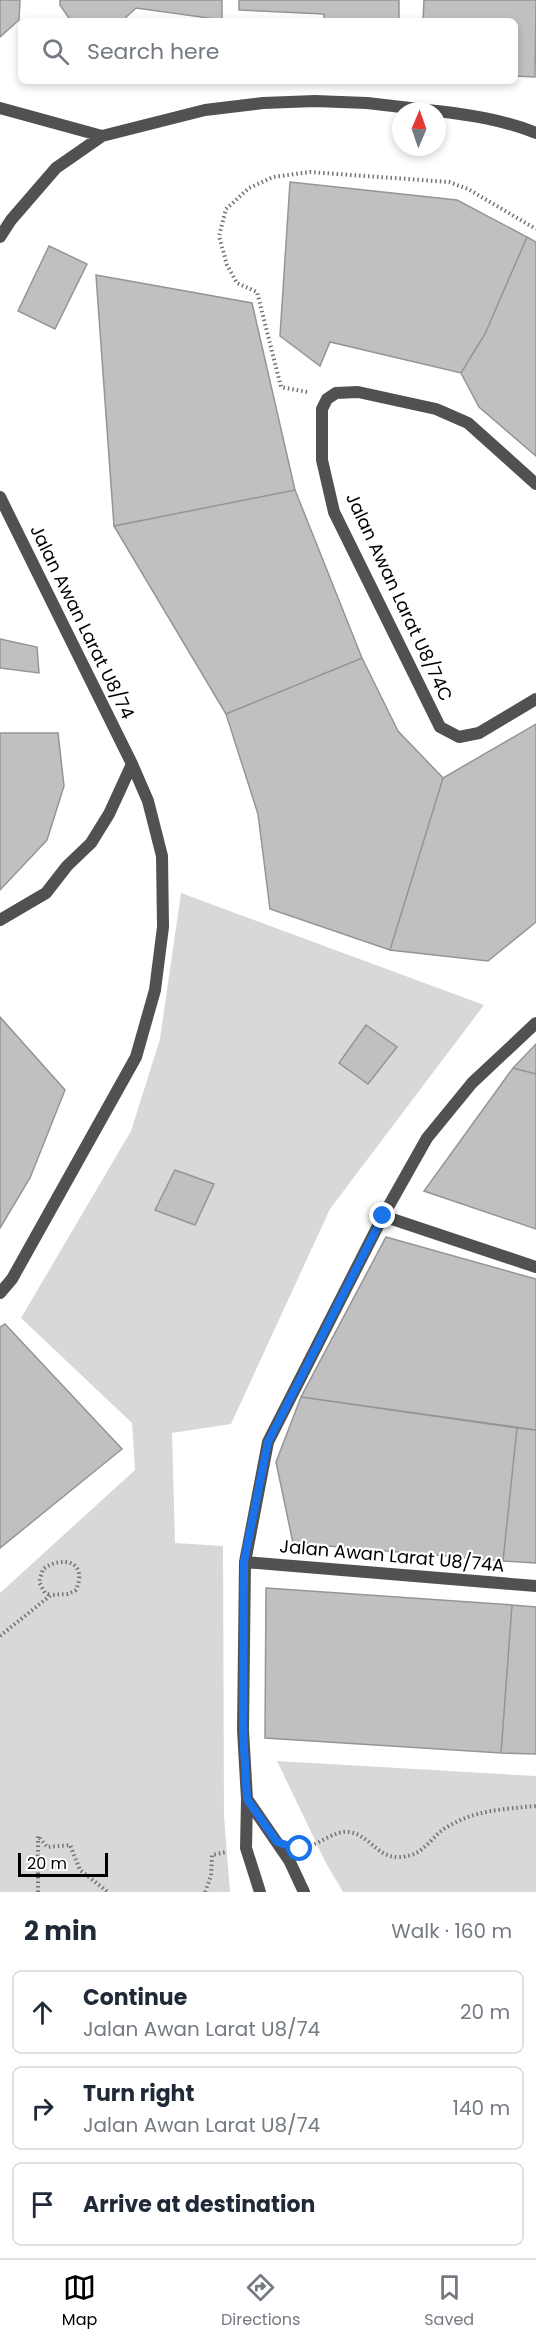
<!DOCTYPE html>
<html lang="en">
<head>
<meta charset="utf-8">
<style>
	:root { --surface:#fff; --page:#f6f6f7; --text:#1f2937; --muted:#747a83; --line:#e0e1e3; --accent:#000 }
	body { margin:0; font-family:Poppins,sans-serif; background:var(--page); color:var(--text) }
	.compass { position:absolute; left:392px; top:102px; width:54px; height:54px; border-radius:50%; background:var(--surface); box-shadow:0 3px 9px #0003; rotate:2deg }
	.scale { position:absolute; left:18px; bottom:15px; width:90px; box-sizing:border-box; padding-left:6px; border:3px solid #000; border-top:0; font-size:16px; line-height:21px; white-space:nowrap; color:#000; -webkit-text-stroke:4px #fff; paint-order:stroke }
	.stop { position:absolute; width:18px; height:18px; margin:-14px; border:4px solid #1a73e8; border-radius:50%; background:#fff }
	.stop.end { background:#1a73e8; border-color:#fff; box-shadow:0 2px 6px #0008 }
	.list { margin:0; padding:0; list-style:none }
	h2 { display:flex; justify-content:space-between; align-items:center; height:78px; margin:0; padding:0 24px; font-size:26px }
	h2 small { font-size:20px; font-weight:400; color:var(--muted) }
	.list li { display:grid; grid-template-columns:39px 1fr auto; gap:18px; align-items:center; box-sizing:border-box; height:84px; margin:0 12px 12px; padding:0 12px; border:2px solid var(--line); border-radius:9px }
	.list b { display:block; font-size:22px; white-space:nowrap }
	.list p { margin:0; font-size:20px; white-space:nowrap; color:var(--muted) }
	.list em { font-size:20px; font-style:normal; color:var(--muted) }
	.icon { flex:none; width:33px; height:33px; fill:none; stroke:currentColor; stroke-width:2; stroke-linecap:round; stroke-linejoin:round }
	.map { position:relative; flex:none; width:536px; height:1892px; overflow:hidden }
	.search { position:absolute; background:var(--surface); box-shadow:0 3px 9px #0003; left:18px; right:18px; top:18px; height:66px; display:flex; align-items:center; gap:15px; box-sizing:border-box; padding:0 21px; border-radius:9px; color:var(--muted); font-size:22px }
	.sheet { height:366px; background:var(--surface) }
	nav { display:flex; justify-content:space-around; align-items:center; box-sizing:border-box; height:84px; border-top:2px solid var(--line); background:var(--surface); font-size:16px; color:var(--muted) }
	nav a { display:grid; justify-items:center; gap:3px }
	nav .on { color:var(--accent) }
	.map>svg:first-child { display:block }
</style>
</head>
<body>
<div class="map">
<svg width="536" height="1892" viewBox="0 0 536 1892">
	<rect width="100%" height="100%" fill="#fff"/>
	<path fill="#d8d8d8" d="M181 893 484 1005 330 1209 231 1424 172 1433 175 1543 223 1546 224 1816 230 1892H0V1593L135 1470 132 1423 21 1318 131 1131 160 1039Z
		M277 1761 536 1776V1892H343L326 1863Z"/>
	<path fill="#c0c0c0" stroke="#959595" stroke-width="1.5" d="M0 0H20L19 20 0 37Z
		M60 0H222V20L136 8 122 21H71L60 5Z
		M239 0H399V21H324V14L239 10Z
		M424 0H536L535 77 515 76V21H423Z
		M290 182 457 200 527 237 485 334 461 373 330 342 320 366 280 336Z
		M527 237 536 242V456L479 407 461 373 485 334Z
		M49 246 87 264 55 329 18 311Z
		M96 275 252 303 295 490 114 526Z
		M295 490 362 658 226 714 114 526Z
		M0 639 37 647 39 673 0 668Z
		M362 658 398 731 443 778 390 950 270 909 258 814 226 714Z
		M536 724V922L488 961 390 950 443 778Z
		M0 733H58L64 786 47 840 0 890Z
		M0 1017 65 1090 30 1178 0 1228Z
		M366 1025 397 1047 368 1084 339 1063Z
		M536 1044V1074L513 1068Z
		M513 1068 536 1074V1229L424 1191Z
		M175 1170 214 1184 195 1225 155 1210Z
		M386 1237 536 1279V1430L301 1397Z
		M5 1324 122 1449 0 1548V1327Z
		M301 1397 517 1428 503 1561 293 1543 276 1462Z
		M517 1428 536 1430V1563L503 1561Z
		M266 1588 512 1605 501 1753 265 1738Z
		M512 1605 536 1607V1754L501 1753Z"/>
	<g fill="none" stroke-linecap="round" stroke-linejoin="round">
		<path stroke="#737373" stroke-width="4" stroke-dasharray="1.5 3" stroke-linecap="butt" d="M307 392 281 387 257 292 237 283 227 265 219 236 226 209 249 188 273 177 310 172 449 182 468 189 536 229
			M0 1636 51 1595 68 1594 76 1590C88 1562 64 1555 43 1569L39 1582 45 1593 51 1595
			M306 1847C320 1844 335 1830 349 1832 374 1836 378 1865 411 1855 426 1851 434 1834 447 1827 475 1810 504 1809 536 1806
			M38 1892V1836L47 1847 70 1845 80 1870 108 1892
			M205 1892 211 1876 212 1855 226 1852"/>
		<path stroke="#515151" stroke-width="12" d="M0 108 102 136
			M437 111C471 115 504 120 536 133
			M0 237 11 220 56 168 102 136 205 110 263 103 315 101 367 103 436 111
			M536 484 468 423 436 409 358 392 336 393 327 399 322 409V460L334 512 440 727 459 737 479 733 536 699
			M0 497 132 764
			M0 920 46 893 67 866 91 843 109 814 132 764 148 801 162 856 163 927 155 990 136 1057 12 1279 0 1293
			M383 1216 536 1267
			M245 1562 536 1586
			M247 1799 289 1860 304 1892
			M260 1892 246 1848 247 1799 243 1730 245 1562 268 1442 383 1216 427 1138 472 1083 536 1023"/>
	</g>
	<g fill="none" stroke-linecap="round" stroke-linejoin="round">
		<path stroke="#1a73e8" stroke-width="8" d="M300 1849 277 1842 247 1799 243 1730 244 1562 268 1442 383 1216"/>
	</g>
	<g text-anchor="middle" stroke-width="4.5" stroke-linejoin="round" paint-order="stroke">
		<g font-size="18" fill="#000" stroke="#fff">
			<text transform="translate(399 597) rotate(65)" y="6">Jalan Awan Larat U8/74C</text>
			<text transform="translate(82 622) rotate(64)" y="6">Jalan Awan Larat U8/74</text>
			<text transform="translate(392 1556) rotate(5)" y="6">Jalan Awan Larat U8/74A</text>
		</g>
	</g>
</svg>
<svg class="compass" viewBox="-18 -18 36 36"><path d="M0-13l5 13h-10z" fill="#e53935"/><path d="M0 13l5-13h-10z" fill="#747a83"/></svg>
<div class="scale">20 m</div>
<div class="stop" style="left:300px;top:1849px"></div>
<div class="stop end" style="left:383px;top:1216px"></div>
<div class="search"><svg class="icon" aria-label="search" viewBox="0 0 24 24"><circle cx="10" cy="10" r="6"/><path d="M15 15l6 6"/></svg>Search here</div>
</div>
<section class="sheet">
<h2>2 min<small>Walk · 160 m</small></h2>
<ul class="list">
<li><svg class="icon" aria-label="ahead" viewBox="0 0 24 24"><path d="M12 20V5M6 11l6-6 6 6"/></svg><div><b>Continue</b><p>Jalan Awan Larat U8/74</p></div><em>20 m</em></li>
<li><svg class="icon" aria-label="right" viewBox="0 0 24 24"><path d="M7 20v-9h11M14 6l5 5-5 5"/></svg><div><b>Turn right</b><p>Jalan Awan Larat U8/74</p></div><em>140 m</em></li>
<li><svg class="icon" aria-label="arrive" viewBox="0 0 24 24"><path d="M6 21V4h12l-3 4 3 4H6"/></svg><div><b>Arrive at destination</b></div></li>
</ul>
</section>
<nav>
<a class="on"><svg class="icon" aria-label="map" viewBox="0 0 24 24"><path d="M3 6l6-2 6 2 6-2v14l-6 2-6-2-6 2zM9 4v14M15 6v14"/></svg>Map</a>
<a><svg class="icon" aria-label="directions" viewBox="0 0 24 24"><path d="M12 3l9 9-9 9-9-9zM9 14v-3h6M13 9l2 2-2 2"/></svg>Directions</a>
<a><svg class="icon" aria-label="saved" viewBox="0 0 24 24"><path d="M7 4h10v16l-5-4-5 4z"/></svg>Saved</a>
</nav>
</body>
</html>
